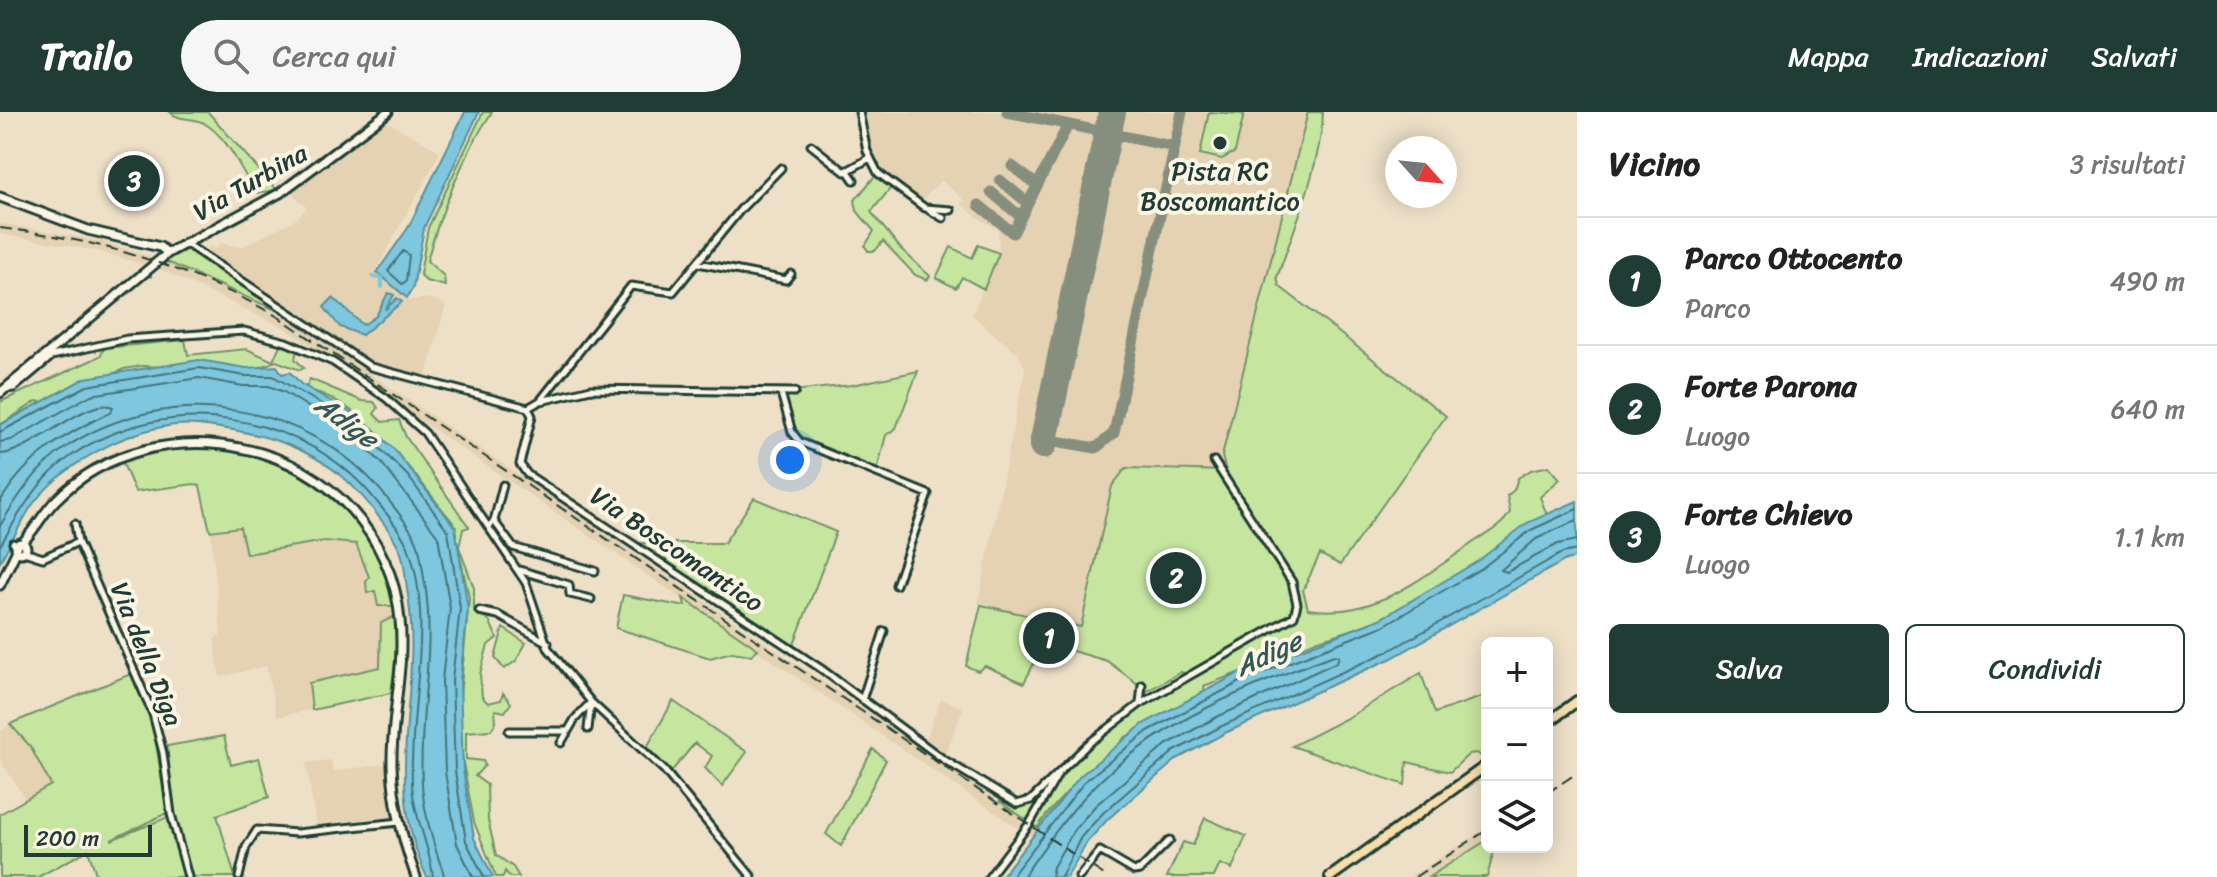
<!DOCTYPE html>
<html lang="it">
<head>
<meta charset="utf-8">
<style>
	:root { --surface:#fff; --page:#f6f6f6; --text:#222; --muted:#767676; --line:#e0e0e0; --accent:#1f3d34 }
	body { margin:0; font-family:Sriracha,sans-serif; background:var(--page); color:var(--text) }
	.controls { position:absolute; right:24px; bottom:24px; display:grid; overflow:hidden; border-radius:12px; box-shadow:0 4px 20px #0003 }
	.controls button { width:72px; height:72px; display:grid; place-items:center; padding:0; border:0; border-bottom:2px solid var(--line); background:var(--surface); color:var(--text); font:40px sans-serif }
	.compass { position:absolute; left:1385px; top:24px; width:72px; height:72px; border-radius:50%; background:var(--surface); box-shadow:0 4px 20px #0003; rotate:117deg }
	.scale { position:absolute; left:24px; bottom:20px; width:128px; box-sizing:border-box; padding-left:8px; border:4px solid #1f3d34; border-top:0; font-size:22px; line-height:28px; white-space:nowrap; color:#1f3d34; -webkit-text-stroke:6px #fcf5e5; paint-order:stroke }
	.you { position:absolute; left:790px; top:348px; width:28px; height:28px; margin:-20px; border:6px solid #fff; border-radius:50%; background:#1a73e8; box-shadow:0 0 0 12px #1a73e833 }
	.badge { display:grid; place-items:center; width:52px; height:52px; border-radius:50%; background:var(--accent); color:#fff; font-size:26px; font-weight:700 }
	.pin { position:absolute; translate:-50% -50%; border:4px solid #fff; box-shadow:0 2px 8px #0006 }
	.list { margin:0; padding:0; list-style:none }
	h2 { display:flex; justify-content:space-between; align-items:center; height:104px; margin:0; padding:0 32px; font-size:34px }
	h2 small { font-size:26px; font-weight:400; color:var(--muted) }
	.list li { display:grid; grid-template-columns:52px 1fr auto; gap:24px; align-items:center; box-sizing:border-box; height:128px; padding:0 32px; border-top:2px solid var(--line) }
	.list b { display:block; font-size:30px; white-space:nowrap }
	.list p { margin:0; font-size:26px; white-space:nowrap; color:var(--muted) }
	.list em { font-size:26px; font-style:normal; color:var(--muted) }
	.actions { display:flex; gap:16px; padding:24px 32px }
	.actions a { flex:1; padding:18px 0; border:2px solid var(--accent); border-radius:12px; text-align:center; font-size:28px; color:var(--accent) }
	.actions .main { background:var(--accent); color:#fff }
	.icon { flex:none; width:44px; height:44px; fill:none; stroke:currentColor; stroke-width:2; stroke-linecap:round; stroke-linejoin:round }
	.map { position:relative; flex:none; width:1577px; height:765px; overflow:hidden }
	header { display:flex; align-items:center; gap:48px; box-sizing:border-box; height:112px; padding:0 40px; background:var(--accent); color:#fff }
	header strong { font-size:38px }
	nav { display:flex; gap:44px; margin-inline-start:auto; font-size:28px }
	.search { width:560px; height:72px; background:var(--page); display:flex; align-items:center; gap:20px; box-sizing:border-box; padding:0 28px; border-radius:44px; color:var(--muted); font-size:30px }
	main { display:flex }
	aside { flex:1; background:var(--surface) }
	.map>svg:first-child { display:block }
</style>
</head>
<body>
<header>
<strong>Trailo</strong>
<div class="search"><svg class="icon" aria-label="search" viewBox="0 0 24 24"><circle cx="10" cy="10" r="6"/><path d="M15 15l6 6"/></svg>Cerca qui</div>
<nav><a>Mappa</a><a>Indicazioni</a><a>Salvati</a></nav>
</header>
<main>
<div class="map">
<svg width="1577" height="765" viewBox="0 0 1577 765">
	<rect width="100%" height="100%" fill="#eee0c7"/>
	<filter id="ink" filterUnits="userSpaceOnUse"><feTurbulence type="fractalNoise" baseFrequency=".0125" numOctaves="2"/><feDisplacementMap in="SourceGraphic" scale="16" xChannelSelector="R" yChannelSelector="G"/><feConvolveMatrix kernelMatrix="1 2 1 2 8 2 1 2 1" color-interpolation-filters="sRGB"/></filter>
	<g filter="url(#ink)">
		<path fill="#e4d2b2" d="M861 0H1324L1305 85 1277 173 1281 391 1083 515 978 492 1025 257 1019 243 972 203 999 141 998 117 978 106 961 92 964 88 941 68 920 91 891 70 870 41Z
			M387 9 440 40 375 160 408 188 431 186 446 193 425 267 368 251 206 145 209 134 217 137 220 131 241 135 295 108 307 96 290 79Z
			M0 111 100 129 170 150 291 208 1038 716 1032 725 1022 719 285 216 166 160 98 139 0 122Z
			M239 415 246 443 325 429 356 433 368 426 392 483 396 507 391 581 277 605 266 554 220 565 214 527 221 522 211 420Z
			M941 587 963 596 946 641 926 627Z
			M10 612 30 634 51 673 26 688 0 648V620Z
			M331 648 333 659 387 652 393 705 316 712 306 651Z
			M1487 716V728L1429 765H1409Z"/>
		<path fill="#c6e69f" stroke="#72926a" stroke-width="2" d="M170 0H208L277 78 256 81C239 56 230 27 204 11 193 5 178 9 170 0Z
			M483 0H492C464 41 439 104 427 149L444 164 445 174 426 169 420 162 428 116Z
			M1209 0 1244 2 1235 40 1222 47 1200 42Z
			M1308 0H1323C1321 51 1295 116 1277 165L1279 174 1446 304 1340 453 1320 442 1303 478 1308 497C1370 508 1419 468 1467 435 1481 424 1502 416 1510 400L1507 384 1514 378 1518 366 1531 358 1549 354 1560 367 1540 385 1547 403C1478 451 1409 504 1328 525 1308 530 1303 538 1282 538L1260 557H1248L1204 574 1205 581 1124 626 1112 642 1108 641C1094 652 1043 702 1038 716L999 689 1019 695C1049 682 1071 653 1093 630 1122 602 1157 584 1191 565L1181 560 1147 579 1107 549 1059 535 1040 539 1024 571 985 554 978 559 966 554 981 493 1081 515 1112 374 1126 356 1226 359 1222 344Z
			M879 59 894 72 871 100 901 137 930 164 927 168 915 163 883 129 875 139H868L865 134 874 119 857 99 855 88Z
			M978 133 999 141 984 177 962 165 956 176 936 166 951 135 972 146Z
			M186 136 278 199 165 149Z
			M185 228 188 243 247 237 273 249 280 233 297 238 295 247 304 256 300 258 276 249 250 259 142 254 124 257 46 291 37 289 0 313V290L92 248 101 243 104 236Z
			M918 259 896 316 886 323 877 359 801 329 782 280 852 273Z
			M310 267 362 289 374 290 378 296 374 302 382 310 399 308 406 325 469 415 463 417 459 435 474 476V497L490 510 497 526 488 533 480 562 482 585 488 591 501 588 503 581 511 591 505 600 495 598 496 610 491 618 466 620V647L483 649 485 653 475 664 487 673 488 708 496 743 513 755 519 765H510L505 759 503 765H496L474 710 462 645 459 596 469 486 455 420 456 414C417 368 367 289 305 277Z
			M201 334C295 345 377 391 394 494H378L375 479 367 481 366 470 369 465 356 432 325 429 246 442 240 415 210 419 200 374 194 372 135 380 122 349 151 339Z
			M754 386 836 420 793 535 637 431H724Z
			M623 483 681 494 685 493 683 486 758 537 751 543 732 540 710 546 616 516Z
			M395 504 396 541 391 581 312 598 309 571 380 555 381 511Z
			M503 516 526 531 516 549 504 557 495 546Z
			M133 561 153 612 167 701 111 728 168 705 186 765H97L88 738 38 765H0V702L51 673 30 634 10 612Z
			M1421 561 1435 601 1487 583V649L1477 641 1469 642 1450 660 1407 650 1405 673 1292 634 1349 605Z
			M673 589 747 640 722 674 705 656 712 644 695 631 671 660 647 635Z
			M224 624 231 653 259 646 269 685 217 703 235 765H191L173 702 167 634Z
			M873 637 886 648 841 734 826 722Z
			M1205 706 1246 724 1232 757 1220 752 1214 765H1167L1183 730 1193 733Z
			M1487 728V735H1495L1487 765H1429Z"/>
		<path fill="#7ec7df" stroke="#58909b" stroke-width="2" d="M465 0H479L424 116 413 176 407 186 377 160 408 116Z
			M388 181 394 183 385 198 397 186 402 190 362 223 340 215 324 195 333 186 363 213 376 204Z
			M199 248 246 256 277 254 282 262 290 260 301 272 359 305 393 336 455 415 468 497 460 568 463 658 474 726 493 765H427C380 668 425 575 407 477 405 464 405 448 399 436 391 419 379 405 368 391 324 336 263 320 198 313 143 307 65 349 33 392 21 410 11 431 0 450V313L85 266Z
			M1577 389V445L1566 448 1392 546 1225 621 1177 647 1108 707 1087 730 1067 765H1001L1080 664 1143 612 1241 560 1380 507 1478 449 1527 411Z"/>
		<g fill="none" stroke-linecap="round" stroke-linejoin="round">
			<path stroke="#457478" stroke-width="2" d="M403 139 409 143 406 169 402 172 388 159Z
				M0 320 87 274 199 256 245 264H273L354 311 408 364 448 419 460 496 452 568 455 659 466 729 484 765
				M0 330 11 328 91 283 199 266 243 274H269L284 280 346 318 381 350 438 424 450 496 442 568 445 660 457 732 473 765
				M0 342C32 341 88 283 113 295L111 300C65 322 27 344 0 390
				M1577 408 1536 427 1501 458 1507 460 1558 432 1577 428
				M0 414C17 385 37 355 65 336 167 267 311 289 386 385 397 399 410 414 417 430 421 441 422 455 424 466 437 537 418 600 422 671 423 694 430 720 437 742 439 750 443 756 444 765
				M0 434C19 401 39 366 71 344 167 278 306 299 377 390 388 403 401 419 408 435 435 507 409 595 412 671 413 703 430 734 433 765
				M1011 765 1085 669 1148 619 1244 568 1383 514 1482 456 1531 418 1577 397
				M1023 765C1044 735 1065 705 1091 678 1155 611 1249 574 1334 543L1339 544 1337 550 1217 605 1166 633 1095 694 1074 718 1053 755 1051 765
				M1061 765 1081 725 1103 701 1173 640 1222 614 1389 539 1562 441 1577 438"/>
			<path stroke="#58909b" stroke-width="2" d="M143 156 151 165"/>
			<path stroke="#7ec7df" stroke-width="4" d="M373 165 382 166
				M382 166V175"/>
			<path stroke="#868e7e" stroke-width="11" d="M1007 0 1175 35
				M1012 54 1037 73
				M1000 68 1028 91
				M991 80 1021 105
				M979 93 1013 121 1068 13
				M1044 327 1096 336 1114 321 1182 0"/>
			<path stroke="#868e7e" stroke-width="28" d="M1043 333 1112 0"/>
			<g stroke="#1f3d34" stroke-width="11">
				<path id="street" d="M859 0 867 39 878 61 925 96 951 98
					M811 33 845 60 870 46
					M847 58 854 68
					M929 98 943 106
					M185 131 371 255 528 296 540 289 631 174 673 180 741 97 781 56
					M698 151 786 168 791 162
					M5 277 14 276 52 244 127 227 244 219 286 230 333 250 386 286 425 321 526 471 548 536 591 590 664 658 752 765
					M781 281 792 320 800 330 928 382 896 473
					M541 289 591 277 795 280
					M528 296 532 304 520 352 527 362 820 556 943 647 1017 692 1031 688 1088 632 1140 592 1294 504 1297 492 1292 470 1214 349
					M494 409 503 373
					M75 412 78 430
					M490 413 494 409 513 435 595 459
					M13 431 17 433
					M24 440 43 446 78 430 153 602 163 641 171 702 188 765
					M519 458 569 473 570 482 591 487
					M479 499 498 503 548 531
					M862 588 884 519
					M1140 591 1142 573
					M588 617 591 590
					M509 619H567
					M561 631 575 607 591 590
					M239 765 246 735 257 718 297 721 399 710
					M989 765 1030 711 1057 664
					M1079 765 1100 739 1134 759 1140 758 1170 728"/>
			</g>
			<g stroke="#1f3d34" stroke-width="13">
				<path id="secondary" d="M0 85 88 118 160 135 168 141
					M0 281 168 141 280 81 388 0
					M22 431C35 418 43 401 56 388 105 338 178 322 245 337 328 354 393 424 400 508 405 556 391 605 392 653 393 692 403 729 416 765
					M16 436a5 5 0 1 1 10 0a5 5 0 1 1-10 0Z
					M0 473 17 438"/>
			</g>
			<g stroke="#1f3d34" stroke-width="14">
				<path id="primary" d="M1547 611 1577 589
					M1330 765 1487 653"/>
			</g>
			<use href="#street" stroke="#fcf5e5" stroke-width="5"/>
			<use href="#secondary" stroke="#fcf5e5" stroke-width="7"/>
			<use href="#primary" stroke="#f8deab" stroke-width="8"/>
			<path stroke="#1f3d34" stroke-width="2" stroke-dasharray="12 6" stroke-linecap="butt" d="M0 116C100 127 192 156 280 206L1107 765
				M1547 681 1577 661
				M1415 765 1487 718"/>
		</g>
	</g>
	<circle fill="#1f3d34" stroke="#fcf5e5" stroke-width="3" cx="1220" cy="31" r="8"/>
	<g text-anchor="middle" stroke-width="8" stroke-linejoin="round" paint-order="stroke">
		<g font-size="26" fill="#1f3d34" stroke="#fcf5e5">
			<text x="1220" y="68">Pista RC<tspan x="1220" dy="30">Boscomantico</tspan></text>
		</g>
		<g font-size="26" fill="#1f3d34" stroke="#fcf5e5">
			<text transform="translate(250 70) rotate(-30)" y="9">Via Turbina</text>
			<text transform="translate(677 437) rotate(34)" y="9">Via Boscomantico</text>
			<text transform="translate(147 542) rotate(68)" y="9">Via della Diga</text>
		</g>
		<g font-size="28" font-style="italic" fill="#325956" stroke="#fcf5e5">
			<text transform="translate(347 309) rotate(36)" y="10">Adige</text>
			<text transform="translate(1268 541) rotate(-25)" y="10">Adige</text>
		</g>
	</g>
</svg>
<div class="controls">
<button>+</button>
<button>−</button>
<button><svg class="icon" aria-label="layers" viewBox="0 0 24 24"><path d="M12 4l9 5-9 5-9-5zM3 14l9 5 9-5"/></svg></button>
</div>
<svg class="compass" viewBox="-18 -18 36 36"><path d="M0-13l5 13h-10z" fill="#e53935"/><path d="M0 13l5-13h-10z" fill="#767676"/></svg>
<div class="scale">200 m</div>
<div class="you"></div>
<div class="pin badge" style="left:1049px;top:526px">1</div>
<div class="pin badge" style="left:1176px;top:466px">2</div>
<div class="pin badge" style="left:134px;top:69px">3</div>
</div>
<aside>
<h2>Vicino<small>3 risultati</small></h2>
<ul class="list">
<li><span class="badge">1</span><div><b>Parco Ottocento</b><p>Parco</p></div><em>490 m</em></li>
<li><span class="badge">2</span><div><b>Forte Parona</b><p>Luogo</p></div><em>640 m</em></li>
<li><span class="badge">3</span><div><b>Forte Chievo</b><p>Luogo</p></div><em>1.1 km</em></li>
</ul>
<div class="actions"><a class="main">Salva</a><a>Condividi</a></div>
</aside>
</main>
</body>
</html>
